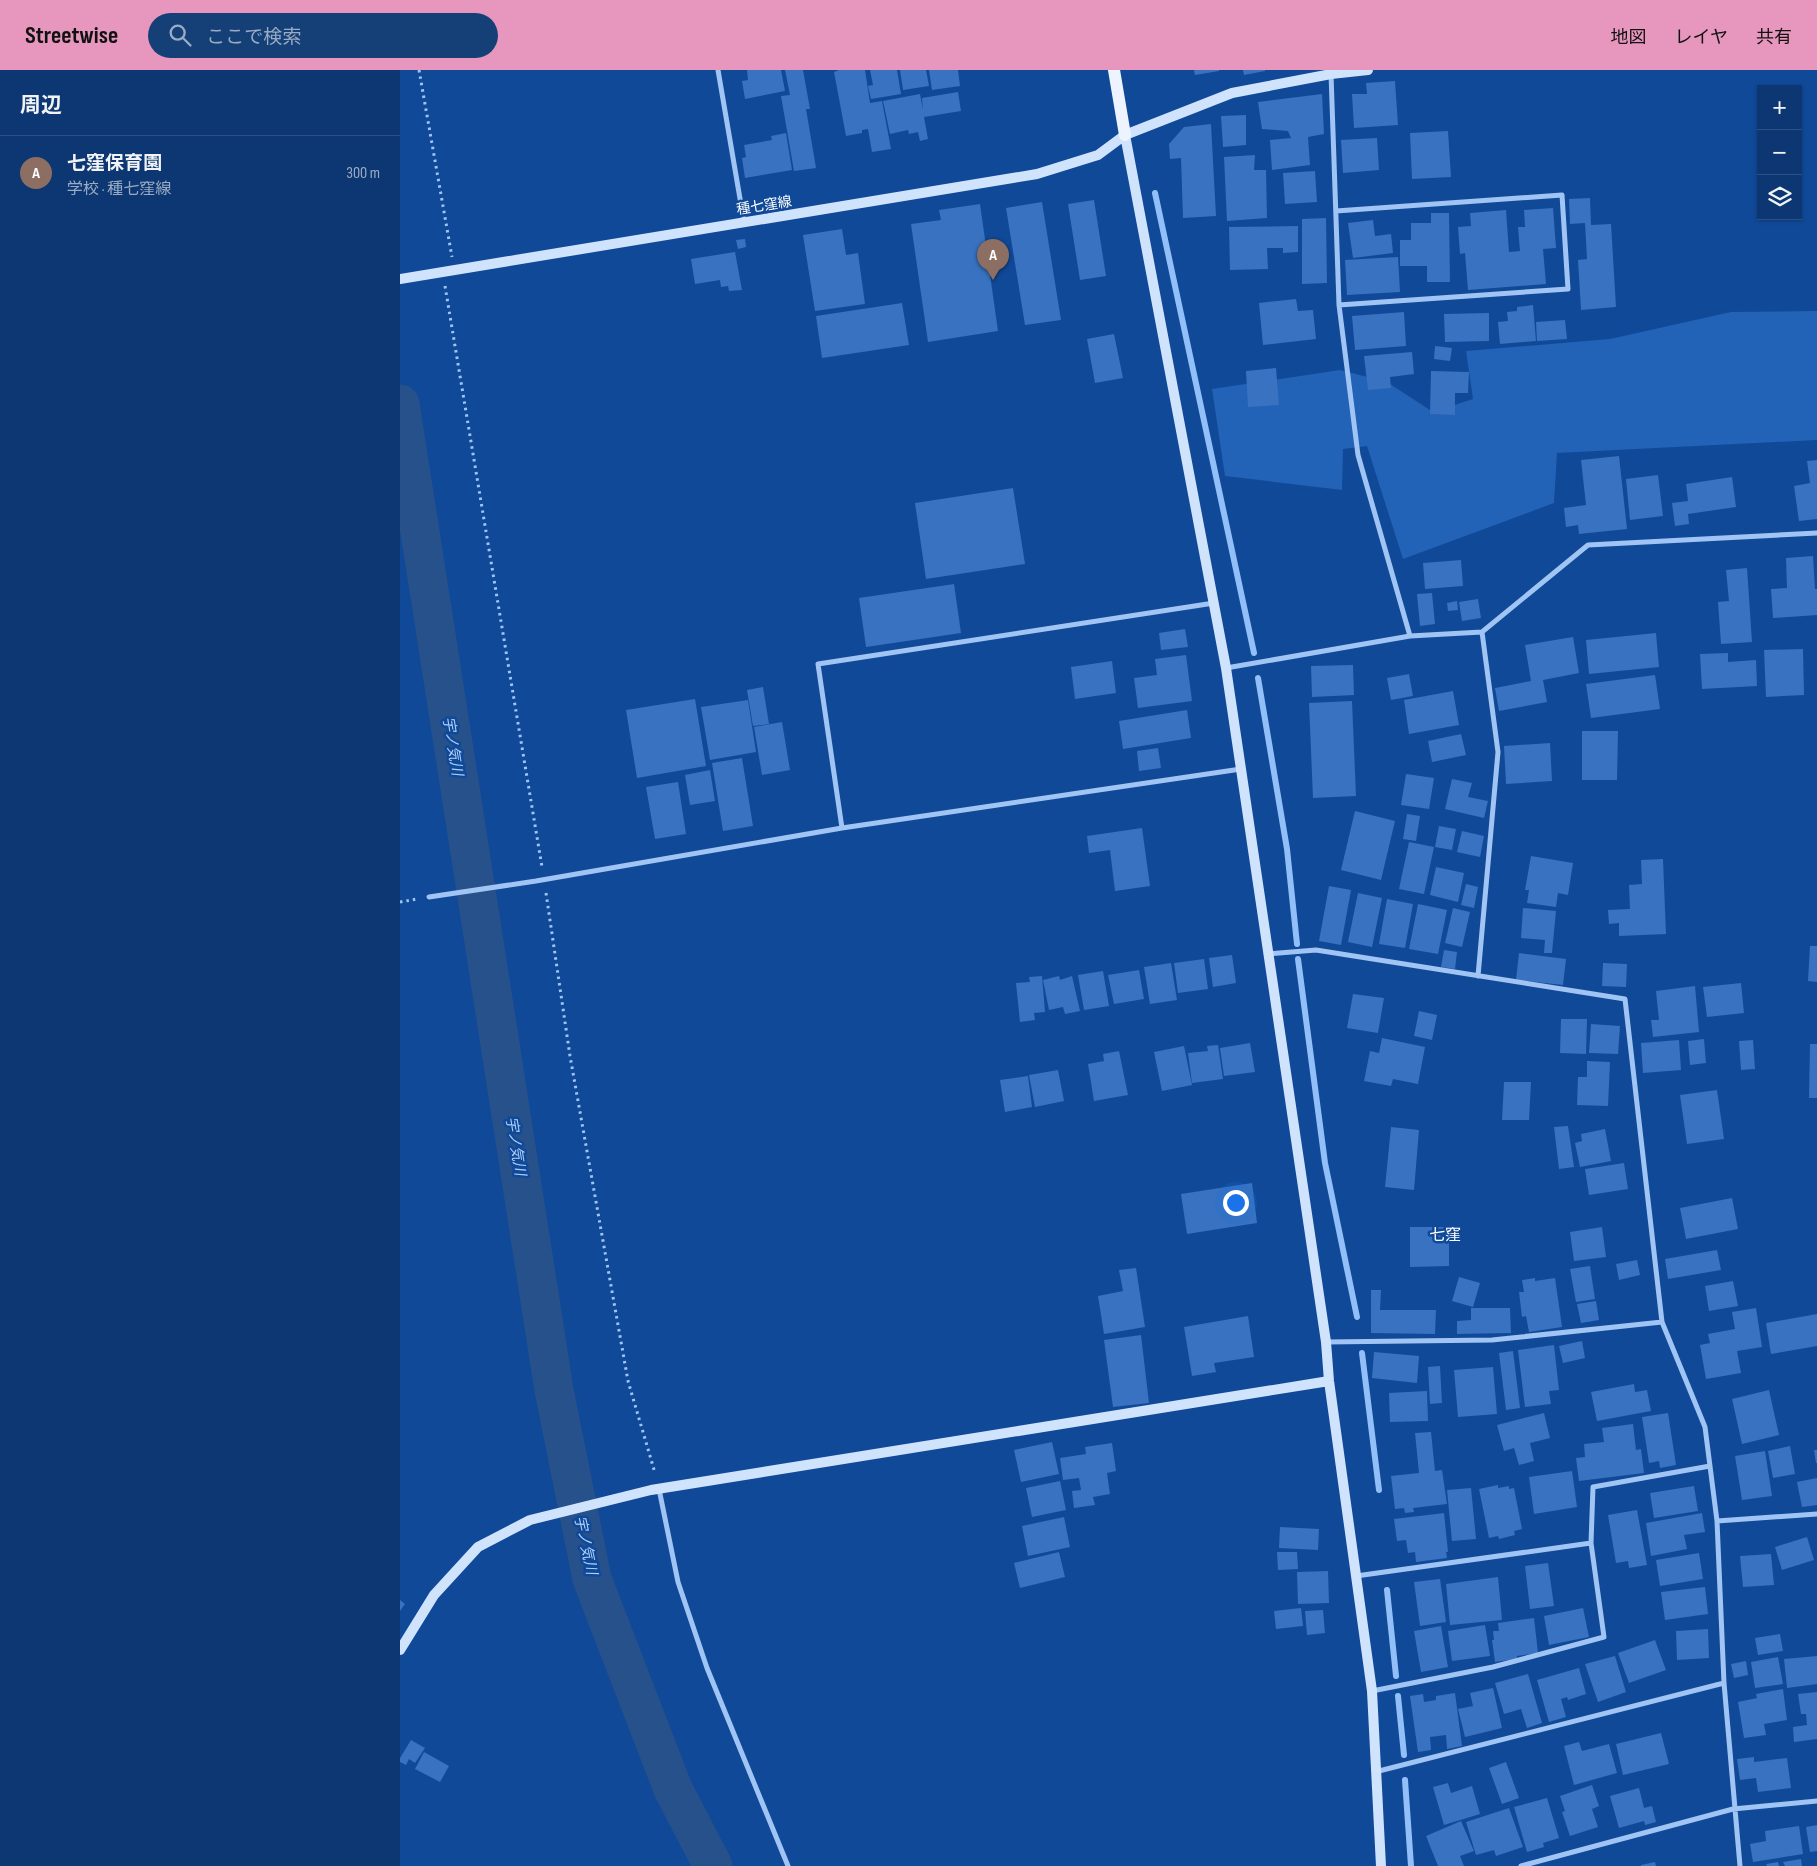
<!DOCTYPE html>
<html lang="ja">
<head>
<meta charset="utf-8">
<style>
	:root { --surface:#0c3772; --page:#153f77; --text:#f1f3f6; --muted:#9aacc4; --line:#2c5184; --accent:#e797bd }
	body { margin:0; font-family:"Sofia Sans Condensed","Noto Sans JP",sans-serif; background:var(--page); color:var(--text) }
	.controls { position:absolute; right:15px; top:15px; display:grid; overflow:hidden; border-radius:0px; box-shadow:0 1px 4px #0004 }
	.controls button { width:45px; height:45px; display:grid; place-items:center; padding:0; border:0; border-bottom:1px solid var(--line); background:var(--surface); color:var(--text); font:25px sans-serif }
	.you { position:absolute; left:835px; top:1132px; width:18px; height:18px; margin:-12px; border:4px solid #fff; border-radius:50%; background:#1a73e8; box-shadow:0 0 0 8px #1a73e833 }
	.badge { display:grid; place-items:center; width:32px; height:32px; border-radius:50%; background:var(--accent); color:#fff; font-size:16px; font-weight:700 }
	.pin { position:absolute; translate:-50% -41px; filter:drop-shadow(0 1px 2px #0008) }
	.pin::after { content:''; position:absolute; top:26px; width:18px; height:15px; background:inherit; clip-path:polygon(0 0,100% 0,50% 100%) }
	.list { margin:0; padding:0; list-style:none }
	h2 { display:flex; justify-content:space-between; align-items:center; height:65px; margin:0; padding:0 20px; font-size:21px }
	h2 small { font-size:16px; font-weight:400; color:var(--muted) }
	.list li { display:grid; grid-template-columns:32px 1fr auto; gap:15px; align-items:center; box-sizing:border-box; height:75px; padding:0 20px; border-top:1px solid var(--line) }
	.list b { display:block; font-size:19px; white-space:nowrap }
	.list p { margin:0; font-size:16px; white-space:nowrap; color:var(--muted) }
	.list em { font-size:16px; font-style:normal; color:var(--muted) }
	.icon { flex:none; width:28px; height:28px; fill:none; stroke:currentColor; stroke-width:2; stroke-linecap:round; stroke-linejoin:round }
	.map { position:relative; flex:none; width:1417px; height:1796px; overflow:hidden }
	header { display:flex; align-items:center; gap:30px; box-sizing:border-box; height:70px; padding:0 25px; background:var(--accent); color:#111 }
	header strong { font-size:24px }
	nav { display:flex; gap:28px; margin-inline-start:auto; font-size:18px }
	.search { width:350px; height:45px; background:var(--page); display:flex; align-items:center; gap:12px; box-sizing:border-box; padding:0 18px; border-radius:28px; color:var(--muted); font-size:19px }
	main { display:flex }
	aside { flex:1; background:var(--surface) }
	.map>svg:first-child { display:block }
</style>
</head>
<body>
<header>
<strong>Streetwise</strong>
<div class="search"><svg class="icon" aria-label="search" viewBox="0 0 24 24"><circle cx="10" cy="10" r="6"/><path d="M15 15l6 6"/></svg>ここで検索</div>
<nav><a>地図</a><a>レイヤ</a><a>共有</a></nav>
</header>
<main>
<aside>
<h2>周辺<small></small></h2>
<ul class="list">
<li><span class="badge" style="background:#8d6e63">A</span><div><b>七窪保育園</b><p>学校 · 種七窪線</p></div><em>300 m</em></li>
</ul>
</aside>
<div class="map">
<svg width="1417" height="1796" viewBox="0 0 1417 1796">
	<rect width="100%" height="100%" fill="#104998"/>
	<path fill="#2262b7" d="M1417 241V370L1157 383 1154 433 1003 489 967 376 943 379 942 420 825 406 812 319 940 300 987 312 1033 342 1073 329 1066 281 1210 269 1331 242Z"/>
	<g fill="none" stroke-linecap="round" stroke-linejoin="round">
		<path stroke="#92bff8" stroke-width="6" d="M755 123 854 583
			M858 608 887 779 897 874
			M898 889 925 1093 957 1247
			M962 1283 979 1420
			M987 1520 996 1606
			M998 1626 1004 1685
			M1005 1710 1011 1796"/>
		<path stroke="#27518b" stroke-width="39" d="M0 334 154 1320 192 1509 273 1719 313 1796"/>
	</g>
	<path fill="#3872c0" d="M347 0H381L385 21 345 29 342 11 348 10Z
		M385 0H403L410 39H406L416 98 394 101 381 26 390 25Z
		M439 0H465L470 33 482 31 491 79 472 82 468 59 462 60V63L446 66 434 2Z
		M470 0H497L501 24 471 29 468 16 473 15Z
		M500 0H526L529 16 503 20Z
		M529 0H558L560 16 532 20Z
		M794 0H819V1L795 5Z
		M843 0H865V1L844 5Z
		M995 11 998 55 954 58 952 24H967L966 13Z
		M558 22 561 41 524 47 528 69 520 71 518 62 509 64 508 60 490 64 483 31 520 24 523 40 522 28Z
		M922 24 924 64 908 67 910 95 872 100 870 70 891 68 888 61 862 59 858 32Z
		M846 45V75L823 77 821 46Z
		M811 54 816 146 783 148 781 88 770 89 769 74 784 57Z
		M1048 61 1051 107 1012 109 1010 63Z
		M386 63 392 100 345 108 342 88 346 87 344 75 372 70 371 66Z
		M977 68 979 100 943 103 941 70Z
		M855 85 854 100H866L867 148 827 151 824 87Z
		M915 101 917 132 885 134 883 103Z
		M1190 128 1191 155 1211 154 1216 237 1181 240 1178 190 1187 189 1185 153 1170 154 1169 129Z
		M694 130 706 206 680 210 668 134Z
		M642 132 661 250 625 255 606 138Z
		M580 134 598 261 528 272 511 154 541 150 539 140Z
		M1153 138 1156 178 1143 179 1146 214 1068 220 1065 183 1060 184 1058 157 1071 156 1070 143 1106 140 1109 182 1120 181 1118 157H1125L1124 140Z
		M1031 143H1049L1050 212H1027V196H1000V170H1011V153H1031Z
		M926 148 927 213 902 214V149Z
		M973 150 975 166 991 164 993 183 953 188 948 153Z
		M898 156V182L883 183V178H867L868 199 830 200 829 157Z
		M442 159 446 185 458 183 465 234 415 241 403 165Z
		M345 169 346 177 338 179 336 170Z
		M335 182 342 220 329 221 328 216 321 217 320 210 295 214 291 189Z
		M998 187 1000 222 947 225 945 190Z
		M896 229 898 241 913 240 916 269 863 275 859 233Z
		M502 233 509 275 422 288 416 246Z
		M1133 235 1136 271 1100 274 1098 252 1108 251 1107 242 1117 241V237Z
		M1004 242 1006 276 955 280 952 246Z
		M1089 243V271L1045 272 1044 244Z
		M1165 250 1167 269 1137 271 1136 252Z
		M714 264 723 308 695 313 687 269Z
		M1035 276 1052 278 1050 291 1034 289Z
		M1012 282 1014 304 990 307 991 318 968 320 964 286Z
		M876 298 879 335 848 337 846 301Z
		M1031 301 1069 302 1068 323H1055V345L1030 344Z
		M1219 386 1227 459 1179 464 1178 455 1166 457 1164 438 1186 435 1181 390Z
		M1417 390V449L1399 451 1394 416 1410 413 1407 391Z
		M1258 405 1263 446 1230 450 1226 409Z
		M1332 407 1336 437 1288 444 1289 454 1275 456 1272 433 1288 431 1286 414Z
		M613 418 625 494 526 509 515 433Z
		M1413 486 1415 519H1417V545L1373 548 1371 519 1387 518 1386 488Z
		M1061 490 1063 516 1025 519 1023 493Z
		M1347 498 1352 572 1321 574 1318 532 1329 531 1326 500Z
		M554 514 561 563 466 577 459 528Z
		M1032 523 1035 554 1020 556 1017 524Z
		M1078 529 1081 548 1062 551 1059 532Z
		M1057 531 1058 540 1048 541 1047 533Z
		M785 559 788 577 761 580 759 563Z
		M1256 563 1259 597 1189 604 1186 570Z
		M1173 567 1179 603 1143 610 1147 632 1099 641 1095 618 1131 611 1125 575Z
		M1403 579 1404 625 1366 627 1364 580Z
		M1328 583V592L1356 590 1357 616 1302 619 1300 584Z
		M786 585 792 631 738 638 734 608 757 605 755 589Z
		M712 591 716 623 675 629 671 597Z
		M953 595 954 625 912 627 911 596Z
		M1009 604 1013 626 991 630 987 608Z
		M1255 605 1260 639 1191 648 1186 614Z
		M363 617 369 654 353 656 347 620Z
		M1053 621 1059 655 1009 664 1004 630Z
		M295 629 306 696 237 708 226 640Z
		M348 630 356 682 310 690 301 637Z
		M952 631 956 726 913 728 909 633Z
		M787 640 791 668 723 679 719 651Z
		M382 652 390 700 362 705 354 657Z
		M1182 661H1218L1217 710H1182Z
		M1061 664 1066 685 1032 692 1028 671Z
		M1150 673 1152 711 1106 714 1104 676Z
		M758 678 761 698 739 701 737 681Z
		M342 688 353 756 323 761 312 693Z
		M310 700 315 731 290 735 285 705Z
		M1006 704 1034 708 1029 739 1001 735Z
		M1052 709 1072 713 1068 727 1088 731 1084 748 1045 739Z
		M278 712 286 764 255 769 246 717Z
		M955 741 995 751 981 810 941 800Z
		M1007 744 1020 746 1016 771 1003 769Z
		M1039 756 1056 759 1052 780 1035 777Z
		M742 758 750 816 715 821 710 780 689 783 687 766Z
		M1062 761 1084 766 1080 787 1057 782Z
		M1009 772 1034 777 1024 824 999 819Z
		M1131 786 1173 793 1168 825 1158 823 1156 837 1127 833 1129 820H1125Z
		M1263 789 1266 864 1219 866V853L1209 854 1208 840 1230 839 1229 815 1242 814 1241 790Z
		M1036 797 1064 803 1058 832 1030 825Z
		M1066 814 1078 817 1074 838 1061 835Z
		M929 816 951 820 941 875 919 871Z
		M958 823 982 828 972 877 948 872Z
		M987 829 1013 834 1005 878 979 874Z
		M1018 834 1047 840 1038 884 1009 879Z
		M1053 838 1070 842 1062 877 1045 873Z
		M1123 838 1156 841 1152 883H1144L1145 870 1121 868Z
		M1410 876H1417V912L1408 911Z
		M1044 880 1057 882 1055 899 1041 897Z
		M1119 883 1166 889 1163 915 1116 910Z
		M832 885 836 913 813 917 809 888Z
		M804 889 808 919 778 923 774 893Z
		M771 893 777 930 750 934 744 897Z
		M1203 893 1227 894 1226 917 1202 916Z
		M739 900 744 929 714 934 708 905Z
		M703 901 709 936 684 940 678 905Z
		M642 906 645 942 634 943 635 950 620 952 616 913 630 912 629 907Z
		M659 906 660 910 672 906 680 941 665 944 663 937 649 940 643 910Z
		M1341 913 1344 943 1307 947 1303 917Z
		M1295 916 1299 962 1253 967 1251 950H1259L1256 921Z
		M953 924 984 928 978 963 947 958Z
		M1019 941 1037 945 1032 970 1014 966Z
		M1161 949H1187L1186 984 1160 983Z
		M1191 954 1220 956 1218 984 1189 983Z
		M982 968 1025 977 1018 1014 993 1009 991 1016 964 1011 970 981 979 983Z
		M1304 969 1306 993 1290 995 1288 971Z
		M1279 970 1281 1000 1243 1003 1241 973Z
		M1353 970 1355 999 1341 1000 1339 971Z
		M850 973 855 1002 824 1006 820 978Z
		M1410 974H1417V1028H1409Z
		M818 975 823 1009 792 1013 788 983 808 981 807 976Z
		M784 976 792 1015 762 1021 754 982Z
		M719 981 728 1025 694 1031 688 994 704 991 703 984Z
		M1187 991 1210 992 1208 1036 1177 1035 1178 1007H1187Z
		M658 1000 664 1031 635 1037 629 1005Z
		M628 1006 632 1037 605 1042 600 1010Z
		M1104 1012H1131L1129 1050H1102Z
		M1317 1020 1324 1069 1287 1074 1280 1025Z
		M1168 1056 1174 1097 1159 1099 1154 1057Z
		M991 1057 1019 1060 1014 1120 985 1117Z
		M1205 1059 1211 1091 1180 1097 1175 1073 1182 1071 1181 1064Z
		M1224 1093 1228 1119 1189 1125 1185 1099Z
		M852 1113 857 1153 787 1164 781 1124Z
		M1332 1128 1338 1159 1286 1169 1280 1138Z
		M1010 1157H1049V1196L1010 1197Z
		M1202 1157 1206 1187 1174 1191 1170 1162Z
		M1317 1180 1321 1200 1268 1209 1265 1189Z
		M1237 1190 1240 1205 1219 1210 1216 1194Z
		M1190 1196 1195 1229 1176 1232 1170 1199Z
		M736 1198 745 1257 704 1264 698 1226 723 1221 719 1200Z
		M1059 1207 1080 1213 1073 1237 1052 1231Z
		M1135 1208V1211L1155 1208 1162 1257 1129 1262 1126 1246 1122 1247 1119 1222H1124L1122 1210Z
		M1333 1211 1338 1236 1309 1241 1305 1216Z
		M971 1220H981L980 1240H1036L1035 1264 971 1263Z
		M1196 1231 1199 1250 1181 1253 1177 1234Z
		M1071 1238H1110L1111 1263 1057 1264V1251L1071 1250Z
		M1356 1238 1362 1277 1337 1281 1341 1303 1306 1309 1300 1275 1310 1273 1308 1264 1335 1259 1332 1242Z
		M1417 1244V1276L1371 1284 1366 1253Z
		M848 1246 854 1287 814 1293 816 1302 792 1306 784 1257Z
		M741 1265 749 1333 713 1337 704 1270Z
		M1182 1271 1185 1288 1163 1293 1159 1276Z
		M1154 1275 1159 1320 1149 1321 1151 1334 1125 1337 1118 1280Z
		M1113 1281 1120 1338 1106 1340 1099 1283Z
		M974 1282 1019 1286 1017 1313 972 1308Z
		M1040 1296 1042 1333 1030 1334 1028 1297Z
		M1093 1297 1097 1344 1058 1347 1054 1300Z
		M1234 1314 1235 1322 1247 1320 1251 1341 1197 1351 1191 1322Z
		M1369 1320 1379 1365 1342 1374 1332 1329Z
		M1027 1321 1028 1351 990 1352 989 1323Z
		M1144 1343 1150 1368 1130 1373 1134 1391 1119 1395 1114 1378 1104 1381 1097 1355Z
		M1268 1343 1276 1395 1260 1398 1259 1391 1249 1393 1242 1347Z
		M1233 1354 1236 1380 1241 1379 1244 1403 1179 1411 1176 1388 1185 1387 1184 1374 1204 1372 1202 1358Z
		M1031 1362 1035 1401 1042 1400 1047 1434 1013 1438 1014 1442 1005 1443 1004 1438 995 1439 991 1406 1019 1403 1015 1363Z
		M652 1372 659 1404 621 1412 614 1380Z
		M712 1373 716 1401 707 1403 710 1424 693 1427 695 1435 674 1438 672 1421 681 1420 679 1408 663 1410 660 1388 686 1384 685 1377Z
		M1390 1376 1395 1404 1373 1408 1368 1381Z
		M1414 1380H1417V1393H1416Z
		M1365 1381 1372 1426 1342 1430 1335 1386Z
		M1172 1401 1177 1437 1134 1444 1129 1407Z
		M1417 1408V1435L1402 1437 1397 1412Z
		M660 1411 666 1440 632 1447 626 1418Z
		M1098 1415V1418L1109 1416V1419L1114 1418 1122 1459 1114 1461 1115 1465 1099 1469 1098 1466 1089 1468 1079 1419Z
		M1294 1416 1298 1441 1254 1448 1250 1423Z
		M1071 1418 1076 1469 1052 1471 1047 1420Z
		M1237 1440 1247 1495 1229 1498 1228 1491 1216 1493 1208 1445Z
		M1044 1443 1048 1482H1046L1047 1488 1016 1492 1015 1482 1008 1483 1006 1470 997 1471 994 1449Z
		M1302 1443 1305 1462 1284 1465 1287 1479 1251 1486 1246 1453Z
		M664 1447 670 1477 628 1486 622 1456Z
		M880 1457 919 1459 918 1480 879 1478Z
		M1407 1467 1414 1490 1382 1500 1375 1477Z
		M659 1482 665 1507 620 1518 614 1493Z
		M877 1482H897L898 1499 878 1500Z
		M1299 1483 1303 1509 1260 1516 1256 1490Z
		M1371 1484 1374 1515 1343 1517 1340 1486Z
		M1148 1493 1154 1536 1130 1539 1125 1496Z
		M928 1501 929 1533 898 1534 897 1502Z
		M1098 1507 1102 1550 1050 1555 1046 1514Z
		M1040 1509 1046 1552 1020 1556 1014 1512Z
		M1305 1517 1308 1544 1265 1550 1261 1522Z
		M0 1530 5 1534 0 1541Z
		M901 1538 903 1556 876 1559 874 1541Z
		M1183 1538 1189 1567 1149 1575 1144 1546Z
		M923 1540 925 1563 907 1565 905 1541Z
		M1134 1548 1138 1583 1117 1586V1589L1095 1592 1092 1570H1094L1093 1561H1099L1098 1553Z
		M1085 1555 1090 1586 1052 1591 1048 1561Z
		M1041 1556 1048 1597 1021 1602 1014 1561Z
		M1308 1559 1309 1588 1277 1590 1276 1561Z
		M1380 1564 1383 1581 1358 1585 1355 1568Z
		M1255 1570 1266 1600 1229 1613 1218 1583Z
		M1215 1586 1226 1622 1198 1632 1185 1594Z
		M1417 1586V1614L1387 1618 1384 1589Z
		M1378 1587 1383 1614 1355 1618 1351 1592Z
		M1346 1591 1348 1605 1334 1608 1331 1594Z
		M1179 1598 1186 1624 1168 1630 1167 1627 1161 1629 1166 1647 1149 1652 1137 1610Z
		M1128 1604 1142 1653 1127 1658 1121 1639 1104 1644 1095 1613Z
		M1093 1618 1102 1658 1065 1667 1058 1639 1073 1636 1070 1623Z
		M1383 1619 1387 1650 1364 1654 1366 1665 1344 1668 1338 1632 1357 1628 1356 1624Z
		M1417 1622V1669L1394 1672 1393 1657 1407 1655 1406 1644H1401L1398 1624Z
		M1055 1623 1062 1676 1047 1679 1046 1665 1030 1667 1031 1680 1018 1682 1010 1626 1023 1624 1024 1632 1036 1630V1626Z
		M1261 1663 1269 1694 1223 1705 1216 1674Z
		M11 1670 25 1678 15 1693 9 1689 6 1695 0 1692V1688Z
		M1179 1672 1182 1681 1209 1674 1217 1703 1174 1715 1164 1676Z
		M24 1682 49 1696 40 1712 15 1699Z
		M1354 1687V1692L1387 1688 1391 1718 1358 1722 1356 1708 1340 1710 1337 1689Z
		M1106 1692 1119 1728 1102 1734 1089 1698Z
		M1048 1713 1051 1723 1072 1716 1080 1744 1044 1755 1033 1717Z
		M1192 1715 1199 1736 1192 1739 1198 1757 1170 1766 1162 1742 1165 1741 1160 1726Z
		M1239 1718 1244 1738 1252 1736 1256 1752 1245 1755 1244 1751 1219 1758 1210 1726Z
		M1147 1728 1159 1768 1143 1773 1144 1777 1127 1782 1114 1737Z
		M1109 1738 1123 1777 1096 1786 1094 1780 1076 1785 1066 1752Z
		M1061 1751 1074 1781 1060 1786 1064 1796H1038L1026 1766Z
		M1417 1755V1781L1410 1782 1406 1757Z
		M1399 1756 1403 1784 1353 1792 1350 1774 1366 1771 1365 1761Z
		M1401 1789 1402 1796H1385L1383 1792Z
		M1255 1792 1256 1796H1241V1795Z
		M1378 1792 1379 1796H1367L1366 1794Z"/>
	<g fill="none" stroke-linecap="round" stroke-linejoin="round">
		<path stroke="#a0c5f4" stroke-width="3" stroke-dasharray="2.5 4" stroke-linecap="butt" d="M19 0 52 187
			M45 216 142 797
			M146 823 170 986 228 1311 255 1403
			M0 832 17 829"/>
		<path stroke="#a0c5f4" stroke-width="5" d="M318 0 344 152
			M931 4 939 235 958 385 1010 566
			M936 141 1162 125 1168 219 939 235
			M826 598 1010 566 1082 562 1188 475 1417 463
			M442 758 418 594 814 533
			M29 827 136 811 442 758 841 699
			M868 884 916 880 1225 929 1262 1252 1305 1357 1317 1451 1324 1613 1340 1796
			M1078 906 1098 682 1082 562
			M926 1272 1092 1270 1262 1252
			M259 1419 278 1512 307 1598 388 1796
			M1317 1451 1417 1444
			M956 1506 1191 1473
			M972 1621 1093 1597 1204 1567 1191 1473 1193 1417 1310 1396
			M975 1702 1324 1613
			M1121 1796 1333 1739 1417 1731"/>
		<path stroke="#d0e3fd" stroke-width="10" d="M725 65 826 598 926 1272 929 1311 972 1621 981 1796
			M0 209 637 104 698 85 725 65 832 23 931 4 968 0
			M0 1580 34 1525 78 1477 130 1450 251 1420 929 1311"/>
		<path stroke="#eef4ff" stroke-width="12" d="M714 0 725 65"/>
	</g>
	<g text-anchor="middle" stroke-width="5" stroke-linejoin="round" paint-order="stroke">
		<g font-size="14" fill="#fff" stroke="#104998">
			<text transform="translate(364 135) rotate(-9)" y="5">種七窪線</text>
		</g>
		<g font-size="15" font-style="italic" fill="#adcffb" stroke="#104998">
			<text transform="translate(53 676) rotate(81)" y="5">宇ノ気川</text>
			<text transform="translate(116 1076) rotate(81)" y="5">宇ノ気川</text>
			<text transform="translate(186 1475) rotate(78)" y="5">宇ノ気川</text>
		</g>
		<g font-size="16" fill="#fff" stroke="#104998">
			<text x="1045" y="1170">七窪</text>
		</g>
	</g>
</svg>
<div class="controls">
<button>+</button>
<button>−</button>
<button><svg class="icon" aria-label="layers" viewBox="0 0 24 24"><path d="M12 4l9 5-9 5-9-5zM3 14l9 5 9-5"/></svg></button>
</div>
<div class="you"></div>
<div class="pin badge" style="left:593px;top:210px;background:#8d6e63">A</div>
</div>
</main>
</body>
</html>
